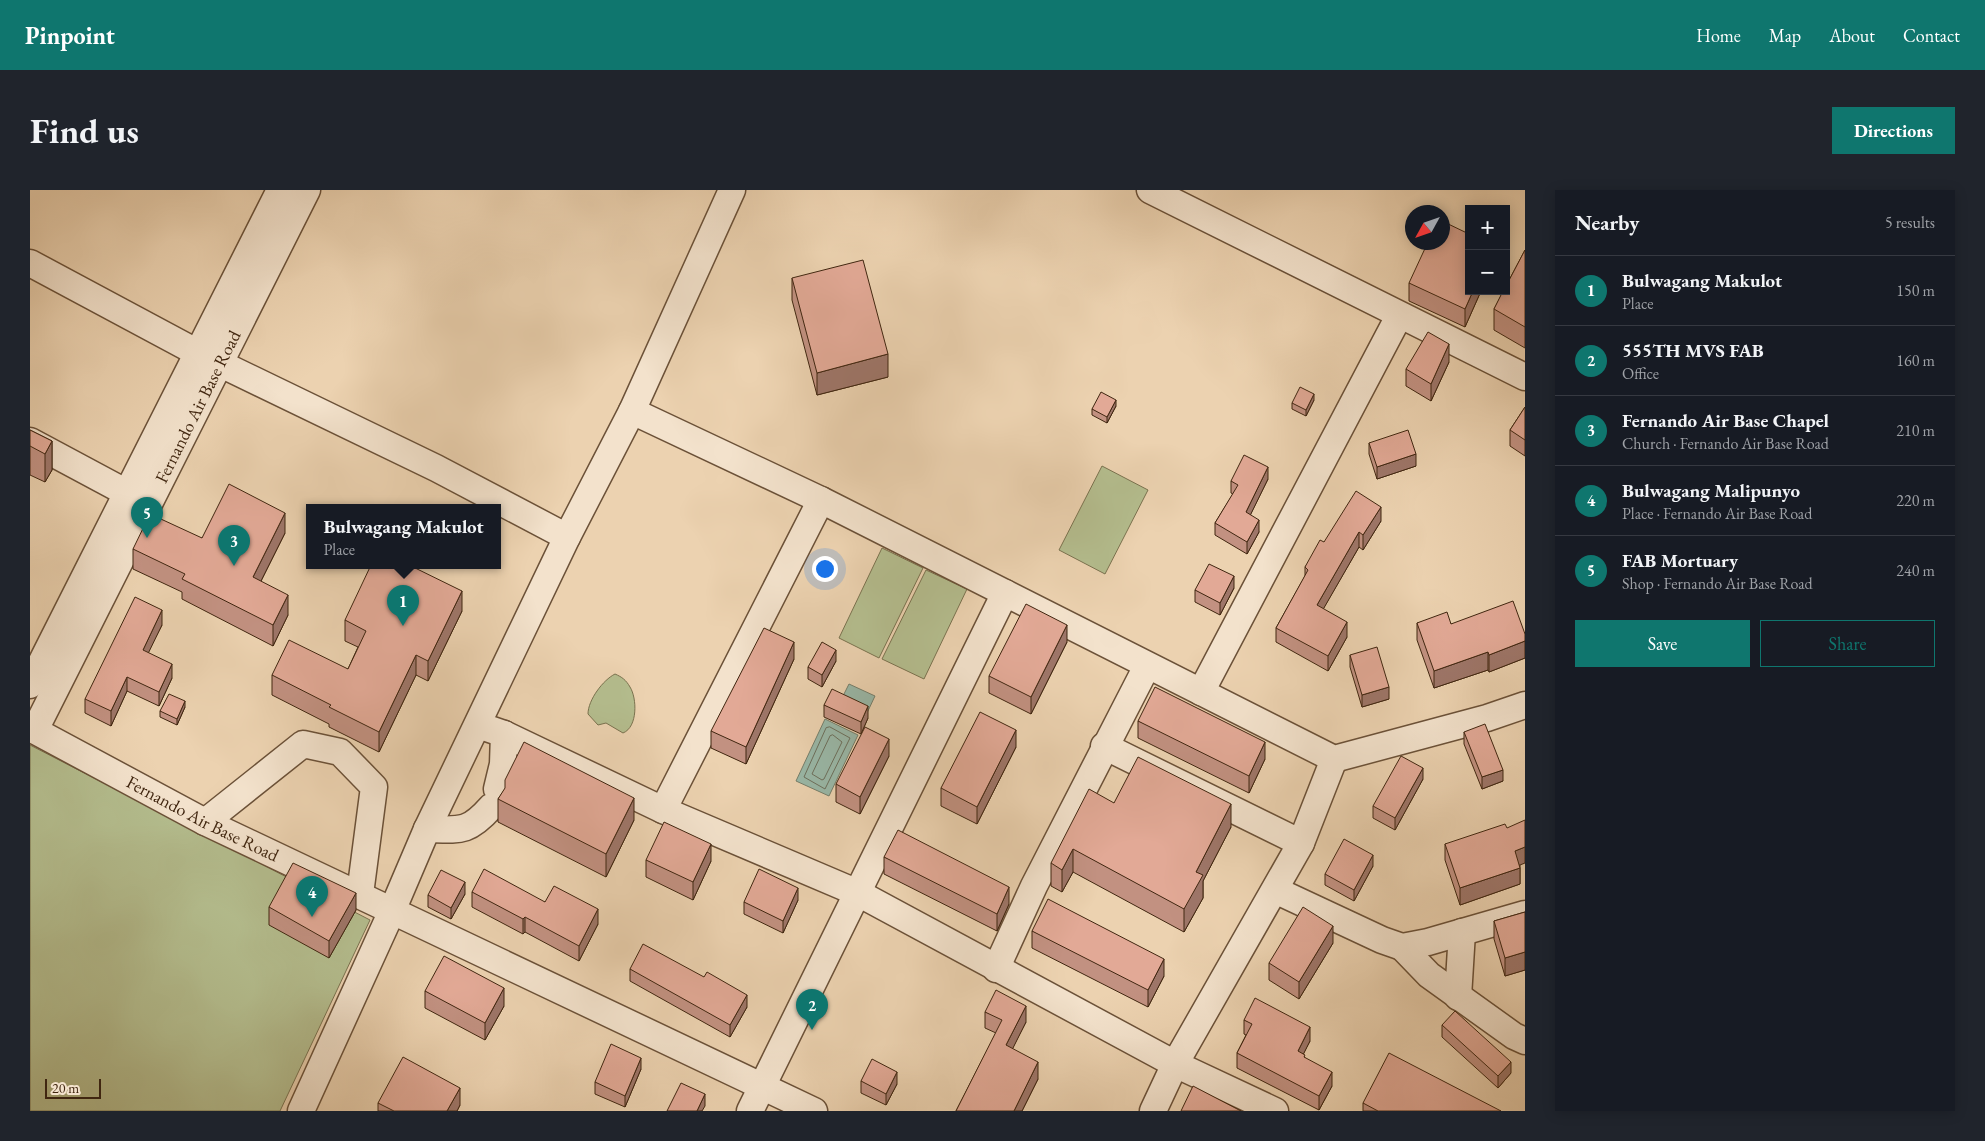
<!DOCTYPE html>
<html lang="en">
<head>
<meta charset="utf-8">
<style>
	:root { --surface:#171b24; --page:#20242c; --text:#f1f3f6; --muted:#9ea1a6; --line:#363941; --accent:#0f766e }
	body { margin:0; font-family:"EB Garamond",serif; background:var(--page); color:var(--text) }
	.controls { position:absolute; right:15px; top:15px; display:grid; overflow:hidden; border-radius:0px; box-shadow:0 2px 12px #0003 }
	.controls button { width:45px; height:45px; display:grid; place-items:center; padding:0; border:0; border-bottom:1px solid var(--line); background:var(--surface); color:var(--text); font:25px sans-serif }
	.compass { position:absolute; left:1375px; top:15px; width:45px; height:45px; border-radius:50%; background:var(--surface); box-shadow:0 2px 12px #0003; rotate:230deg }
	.scale { position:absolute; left:15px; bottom:12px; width:56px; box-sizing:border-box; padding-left:5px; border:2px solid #402610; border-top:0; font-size:14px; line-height:18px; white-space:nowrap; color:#402610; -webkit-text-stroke:4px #f3e2cc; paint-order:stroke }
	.you { position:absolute; left:794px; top:378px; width:18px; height:18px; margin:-12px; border:4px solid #fff; border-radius:50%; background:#1a73e8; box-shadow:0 0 0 8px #1a73e833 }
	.badge { display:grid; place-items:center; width:32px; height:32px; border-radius:50%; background:var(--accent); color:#fff; font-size:16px; font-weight:700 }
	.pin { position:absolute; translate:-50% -41px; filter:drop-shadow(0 1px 2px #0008) }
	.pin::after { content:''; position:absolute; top:26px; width:18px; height:15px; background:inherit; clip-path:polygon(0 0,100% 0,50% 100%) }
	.popup { position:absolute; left:276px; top:314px; width:195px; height:65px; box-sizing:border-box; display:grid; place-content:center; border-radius:0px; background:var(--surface); filter:drop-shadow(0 1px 4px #0005); font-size:16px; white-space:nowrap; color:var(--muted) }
	.popup b { font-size:19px; color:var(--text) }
	.popup::after { content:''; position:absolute; left:50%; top:100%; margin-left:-10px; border:10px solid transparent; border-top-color:var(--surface) }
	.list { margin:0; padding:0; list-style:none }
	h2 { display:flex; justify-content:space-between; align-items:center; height:65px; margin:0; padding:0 20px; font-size:21px }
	h2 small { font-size:16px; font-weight:400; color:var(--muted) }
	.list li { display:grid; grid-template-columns:32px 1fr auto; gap:15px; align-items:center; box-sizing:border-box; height:70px; padding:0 20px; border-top:1px solid var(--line) }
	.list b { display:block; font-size:19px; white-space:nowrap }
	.list p { margin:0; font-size:16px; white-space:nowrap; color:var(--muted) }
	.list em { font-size:16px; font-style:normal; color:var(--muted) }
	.actions { display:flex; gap:10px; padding:15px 20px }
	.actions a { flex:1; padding:11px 0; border:1px solid var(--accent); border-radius:0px; text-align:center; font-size:18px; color:var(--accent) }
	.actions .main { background:var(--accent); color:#fff }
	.map { position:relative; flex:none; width:1495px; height:921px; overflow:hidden; border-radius:0px }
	header { display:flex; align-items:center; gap:30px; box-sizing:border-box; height:70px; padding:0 25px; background:var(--accent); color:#fff }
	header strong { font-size:24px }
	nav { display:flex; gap:28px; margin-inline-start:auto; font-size:18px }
	.intro { display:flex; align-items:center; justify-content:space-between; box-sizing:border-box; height:120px; padding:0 30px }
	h1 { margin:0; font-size:35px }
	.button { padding:12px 22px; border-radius:0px; background:var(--accent); color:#fff; font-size:18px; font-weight:700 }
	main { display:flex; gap:30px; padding:0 30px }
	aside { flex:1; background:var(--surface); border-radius:0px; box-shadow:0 2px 12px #0003 }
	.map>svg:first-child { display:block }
</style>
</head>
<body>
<header>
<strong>Pinpoint</strong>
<nav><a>Home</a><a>Map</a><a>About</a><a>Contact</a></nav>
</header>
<div class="intro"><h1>Find us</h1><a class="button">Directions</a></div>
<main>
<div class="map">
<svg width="1495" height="921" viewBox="0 0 1495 921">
	<rect width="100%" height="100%" fill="#ecd2b0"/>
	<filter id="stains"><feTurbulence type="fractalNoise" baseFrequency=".004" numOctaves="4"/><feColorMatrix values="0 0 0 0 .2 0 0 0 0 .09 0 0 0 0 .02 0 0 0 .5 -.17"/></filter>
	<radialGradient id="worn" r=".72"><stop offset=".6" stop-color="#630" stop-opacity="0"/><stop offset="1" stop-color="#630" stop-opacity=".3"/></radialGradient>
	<path fill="#b4bd8e" stroke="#7a724f" d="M1072 276 1118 300 1075 384 1029 360Z
		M852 358 893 378 849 468 809 448Z
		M896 380 937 399 894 489 852 469Z
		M585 484C592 487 596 490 600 497 607 508 608 537 593 543L576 533 568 535 558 524C558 510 573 490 585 484Z
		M0 555 340 730 250 921H0Z"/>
	<path fill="#99b8a8" stroke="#757e6b" d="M819 494 845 506 837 523 811 510Z
		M795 529 828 545 799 606 766 591Z"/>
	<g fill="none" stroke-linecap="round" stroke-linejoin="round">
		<path stroke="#6c6f5c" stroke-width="1" d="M800 537 820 548 795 599 774 587 796 538Z
			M803 545 812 552 794 589 792 590 782 584 800 546Z"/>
		<g stroke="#6b5138" stroke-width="29">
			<g id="minor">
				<path d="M1120 0 1495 187"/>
				<path d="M0 73 168 163 406 278 537 347"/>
				<path d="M602 221 791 310 1304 569 1457 528 1495 515"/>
				<path d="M0 251 112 311"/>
				<path d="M0 495 250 0"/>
				<path d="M1171 502 1369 126"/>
				<path d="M448 535 474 544 633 620 828 703 1145 874 1245 921"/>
				<path id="s1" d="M0 538 175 632 784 921"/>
				<path id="s2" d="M5 540 277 0"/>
				<path d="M1074 556 1271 653"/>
				<path d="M467 599 473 574 474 544"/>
				<path d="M633 620 791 310"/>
				<path d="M175 632 273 554 310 562 344 597 330 704"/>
				<path d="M397 639C430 640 438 643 461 617"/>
				<path d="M1245 700 1352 750 1372 757 1398 752 1495 724"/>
				<path d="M1372 757 1399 785 1484 846 1495 851"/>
				<path d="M966 779 1004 696 1117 476"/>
				<path d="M1428 807 1432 742"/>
				<path d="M271 921 362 721 397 639 537 347 602 221 702 0"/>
				<path d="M720 921 975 403"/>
				<path d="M1123 921 1145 874 1271 653 1304 569"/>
			</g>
		</g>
		<use href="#minor" stroke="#f3e2cc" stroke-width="26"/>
	</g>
	<path fill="#c29181" stroke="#402610" d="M1495 60V158L1464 140V119Z
		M762 88 858 187 787 205 762 110Z
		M1379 93 1439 101H1451L1435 137 1379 111Z
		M1419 172 1401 211 1376 196V179Z
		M1284 210 1276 226 1262 219V213Z
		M1086 216 1077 233 1062 225V219Z
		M1495 217V266L1480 256V240Z
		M0 240 22 251V280L15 292 0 285Z
		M1339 253 1386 276 1347 289 1339 264Z
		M1238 289 1220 325 1229 342 1217 364 1185 345V333L1203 304 1201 303V291Z
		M1351 331 1333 360 1329 357 1293 419 1317 447 1298 481 1246 452V438L1275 386V377L1294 352Z
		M255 343 231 391 258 425 243 456 152 409V402L103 379V359L172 348Z
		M413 375H423L421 378Z
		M1204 398 1190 425 1165 412V400Z
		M432 421 398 491 386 485 349 562 299 537V534L242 505V485L318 479 328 457 315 451V430Z
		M1387 433 1421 434 1495 444V468L1459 482 1458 480 1404 498 1387 450Z
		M132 435 118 462 142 488 129 516 97 501 81 536 55 523V509Z
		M1037 452 1001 524 959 503V486Z
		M1320 465 1359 509 1332 517 1320 477Z
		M764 469 716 574 681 558V541Z
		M806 471 792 497 778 489V477Z
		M794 515 838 528 831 544 794 527Z
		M155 517 147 535 130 527V521Z
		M1108 531 1235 569 1219 603 1108 548Z
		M1434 542 1473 591 1452 599 1434 554Z
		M986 557 947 634 911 616V598Z
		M859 566 830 624 806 612V594Z
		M1393 589 1365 640 1343 628V616Z
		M475 599 604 630 576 687 468 632V609Z
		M1084 613 1201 637 1173 691V708L1154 742 1043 682 1032 702 1021 696V673Z
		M1415 654 1490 675V694L1430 715 1415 670Z
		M854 667 979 714 967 741 854 684Z
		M616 670 681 671 663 710 616 687Z
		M1343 676 1324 711 1295 695V684Z
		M442 702 515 712 568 734 549 771 495 742 493 744 442 717Z
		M435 704 421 729 398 717V705Z
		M768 710 753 743 714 724V712Z
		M239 717 326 720 299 768 239 735Z
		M1495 722V780L1475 786 1464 749V731Z
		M1002 741 1134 786 1118 817 1002 758Z
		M1303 753 1269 809 1239 790V773Z
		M600 779 717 817 700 847 600 791Z
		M395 801 474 816 455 850 395 818Z
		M955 822 996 832 982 859 1008 889 992 921H926L966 843 955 838Z
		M1214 830 1280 851 1273 864 1275 868 1302 896 1289 920 1207 878V863L1216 845 1214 844Z
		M1412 835 1481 883 1468 898 1412 847Z
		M611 879 595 917 565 904V892Z
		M831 891 867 894 856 915 831 903Z
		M348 913 430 915 427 921H348Z
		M1333 913 1471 921H1333Z"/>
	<path fill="#9e7669" stroke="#402610" d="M1443 101H1451L1435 137V119Z
		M1419 154V172L1401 211V194Z
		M858 164V187L787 205V183Z
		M1284 204V210L1276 226V220Z
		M1086 210V216L1077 233V227Z
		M22 251V280L15 292V264Z
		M1386 264V276L1347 289V277Z
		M1238 277V289L1216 334V322Z
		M1351 317V331L1333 360V345Z
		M255 323V343L223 407V387Z
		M1229 330V342L1217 364V352Z
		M1329 342V357L1287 430V415Z
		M1204 386V398L1190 425V413Z
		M432 401V421L398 491V471Z
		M258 405V425L243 456V435Z
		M132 420V435L113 474V460Z
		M1317 432V447L1298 481V466Z
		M1037 435V452L1001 524V507Z
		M1495 451V468L1459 482V465Z
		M764 452V469L716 574V557Z
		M806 460V471L792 497V485Z
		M1458 462V480L1404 498V481Z
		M386 465V485L349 562V542Z
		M142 474V488L129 516V502Z
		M97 487V501L81 536V521Z
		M1359 497V509L1332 517V505Z
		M155 511V517L147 535V529Z
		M838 516V528L831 544V532Z
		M986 540V557L947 634V617Z
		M859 549V566L830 624V607Z
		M1235 552V569L1219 603V586Z
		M1393 578V589L1365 640V628Z
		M1473 580V591L1452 599V587Z
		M604 608V630L576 687V664Z
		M1201 614V637L1173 691V708L1154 742V719L1166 682Z
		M681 654V671L663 710V692Z
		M1495 657V673L1485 677V661Z
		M1043 659V682L1032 702V680Z
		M1343 665V676L1324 711V700Z
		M1490 678V694L1430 715V698Z
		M435 692V704L421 729V718Z
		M979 697V714L967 741V724Z
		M768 698V710L753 743V731Z
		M326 703V720L299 768V751Z
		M568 719V734L549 771V756Z
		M495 727V742L493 744V729Z
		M1303 736V753L1269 809V792Z
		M1495 762V780L1475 786V768Z
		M1134 769V786L1118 817V800Z
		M474 798V816L455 850V833Z
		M717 805V817L700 847V835Z
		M996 816V832L976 872V855Z
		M1280 837V851L1268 875V861Z
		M611 868V879L595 917V906Z
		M1008 872V889L992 921H984Z
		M1481 872V883L1468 898V886Z
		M867 882V894L856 915V904Z
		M1302 882V896L1289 920V906Z
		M430 898V915L427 921H417Z
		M675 904V916L672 921H667Z"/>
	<path fill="#e2a996" stroke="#402610" d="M1412 31 1439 44V101H1443L1435 119 1379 93 1398 52H1412Z
		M1495 60V137L1464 119 1473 101H1476V96Z
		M833 70 858 164 787 183 762 88Z
		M1398 142 1419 154 1401 194 1376 179Z
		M1270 197 1284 204 1276 220 1262 213Z
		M1071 202 1086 210 1077 227 1062 219Z
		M1495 217V250L1480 240Z
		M0 240 22 251 15 264 0 256Z
		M1378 240 1386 264 1347 277 1339 253Z
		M1214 265 1238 277 1216 322 1229 330 1217 352 1185 333 1208 295 1201 291Z
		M199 294 255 323 223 387 258 405 243 435 152 389 155 384 103 359 120 324 172 348Z
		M1326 301 1351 317 1333 345 1329 342 1287 415 1317 432 1298 466 1246 438 1278 380 1275 377 1290 350 1294 352Z
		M1179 374 1204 386 1190 413 1165 400Z
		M341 375H379L432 401 398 471 386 465 349 542 299 517 301 515 242 485 259 450 318 479 336 441 315 430Z
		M105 407 132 420 113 460 142 474 129 502 97 487 81 521 55 509Z
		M1483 411 1495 444V451L1459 465 1458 462 1404 481 1387 433 1417 422 1421 434Z
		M996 414 1037 435 1001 507 959 486Z
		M734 438 764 452 716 557 681 541Z
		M792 452 806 460 792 485 778 477Z
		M1347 457 1359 497 1332 505 1320 465Z
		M1125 497 1235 552 1219 586 1108 531Z
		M802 499 838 516 831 532 794 515Z
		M139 504 155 511 147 529 130 521Z
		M950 522 986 540 947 617 911 598Z
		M1455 534 1473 580 1452 587 1434 542Z
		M835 537 859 549 830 607 806 594Z
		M494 552 604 608 576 664 468 609 475 598V590Z
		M1371 566 1393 578 1365 628 1343 616Z
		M1108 567 1201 614 1166 682 1173 685 1154 719 1043 659 1032 680 1021 673 1059 599 1084 613Z
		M1495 630V657L1485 661 1490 678 1430 698 1415 654 1475 634 1477 638Z
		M634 632 681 654 663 692 616 670Z
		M868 640 979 697 967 724 854 667Z
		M1314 649 1343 665 1324 700 1295 684Z
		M263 673 326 703 299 751 239 717Z
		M454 679 515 712 524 696 568 719 549 756 495 727 493 729 442 702Z
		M729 679 768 698 753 731 714 712Z
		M411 680 435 692 421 718 398 705Z
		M1018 709 1134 769 1118 800 1002 741Z
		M1273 717 1303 736 1269 792 1239 773Z
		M1495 722V762L1475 768 1464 731Z
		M613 754 674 787 677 782 717 805 700 835 600 779Z
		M414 766 474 798 455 833 395 801Z
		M966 800 996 816 976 855 1008 872 984 921H926L972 830 955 822Z
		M1225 808 1280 837 1268 861 1275 865 1274 867 1302 882 1289 906 1207 863 1222 834 1214 830Z
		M1425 821 1481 872 1468 886 1412 835Z
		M581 854 611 868 595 906 565 892Z
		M1359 863 1471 921H1348L1333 913Z
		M373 867 430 898 417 921H364L348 913Z
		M842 869 867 882 856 904 831 891Z
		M651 893 675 904 667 921H637Z
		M1163 896 1211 921H1151Z"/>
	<g text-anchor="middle" stroke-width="4" stroke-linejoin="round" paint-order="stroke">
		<g font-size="18" fill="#402610" stroke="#f3e2cc">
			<text dy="6" stroke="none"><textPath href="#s2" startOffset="362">Fernando Air Base Road</textPath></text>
			<text dy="6" stroke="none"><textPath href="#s1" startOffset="195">Fernando Air Base Road</textPath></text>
		</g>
	</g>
	<rect width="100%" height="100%" filter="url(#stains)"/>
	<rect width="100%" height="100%" fill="url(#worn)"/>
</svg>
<div class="controls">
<button>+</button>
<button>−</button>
</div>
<svg class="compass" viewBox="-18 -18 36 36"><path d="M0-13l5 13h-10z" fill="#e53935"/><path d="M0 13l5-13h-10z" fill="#9ea1a6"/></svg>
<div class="scale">20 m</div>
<div class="you"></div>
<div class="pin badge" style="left:373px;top:436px">1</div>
<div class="popup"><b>Bulwagang Makulot</b>Place</div>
<div class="pin badge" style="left:782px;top:840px">2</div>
<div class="pin badge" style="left:204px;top:376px">3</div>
<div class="pin badge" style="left:282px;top:727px">4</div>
<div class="pin badge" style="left:117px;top:348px">5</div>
</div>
<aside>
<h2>Nearby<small>5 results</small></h2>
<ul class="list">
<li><span class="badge">1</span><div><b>Bulwagang Makulot</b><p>Place</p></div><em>150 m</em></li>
<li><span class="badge">2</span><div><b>555TH MVS FAB</b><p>Office</p></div><em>160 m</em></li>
<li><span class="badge">3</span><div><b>Fernando Air Base Chapel</b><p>Church · Fernando Air Base Road</p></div><em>210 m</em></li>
<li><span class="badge">4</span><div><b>Bulwagang Malipunyo</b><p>Place · Fernando Air Base Road</p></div><em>220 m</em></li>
<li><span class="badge">5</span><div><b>FAB Mortuary</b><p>Shop · Fernando Air Base Road</p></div><em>240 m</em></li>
</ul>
<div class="actions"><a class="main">Save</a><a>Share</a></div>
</aside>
</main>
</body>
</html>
